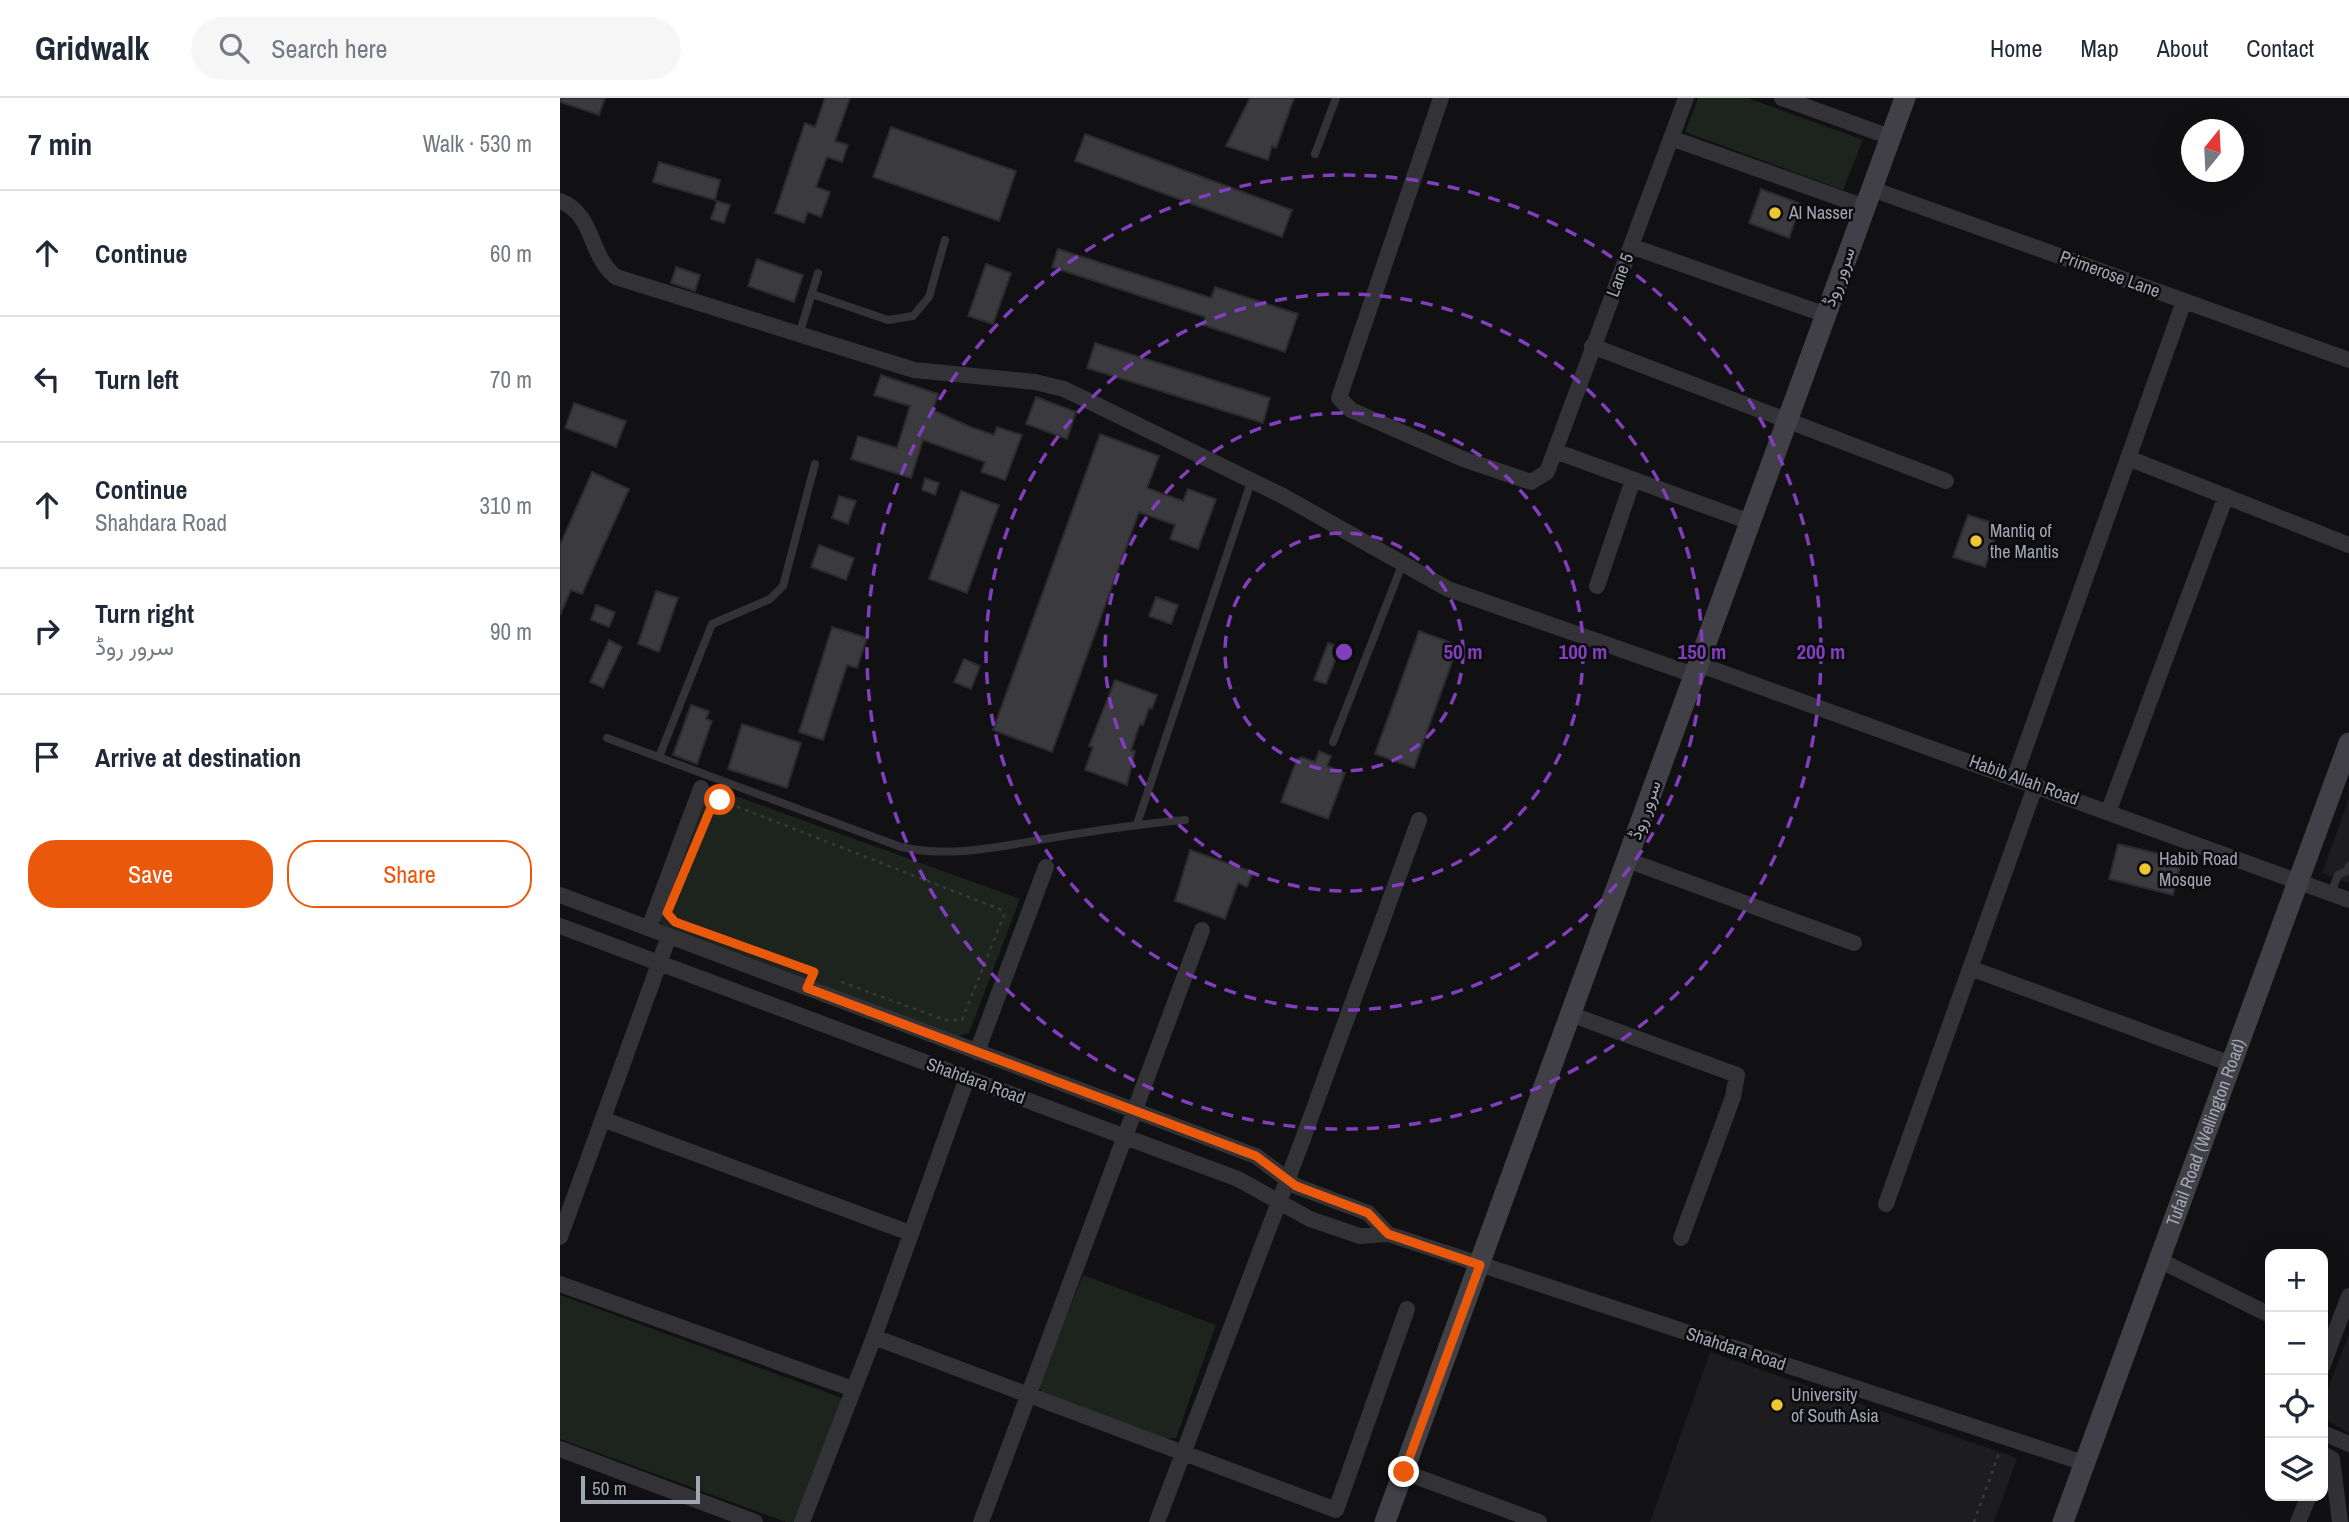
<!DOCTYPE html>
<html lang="en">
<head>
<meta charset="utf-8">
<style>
	:root { --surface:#fff; --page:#f6f6f7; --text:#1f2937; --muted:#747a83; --line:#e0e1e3; --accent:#ea580c }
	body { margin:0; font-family:"Archivo Narrow",Vazirmatn,sans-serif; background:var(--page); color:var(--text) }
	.controls { position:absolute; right:21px; bottom:21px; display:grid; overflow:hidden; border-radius:14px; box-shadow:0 7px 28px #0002 }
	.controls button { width:63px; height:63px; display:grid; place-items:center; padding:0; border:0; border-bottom:2px solid var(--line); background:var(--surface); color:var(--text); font:35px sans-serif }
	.compass { position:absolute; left:1621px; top:21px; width:63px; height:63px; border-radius:50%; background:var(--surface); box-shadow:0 7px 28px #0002; rotate:18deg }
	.scale { position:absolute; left:21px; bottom:18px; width:119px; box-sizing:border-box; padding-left:7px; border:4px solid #a2a5b2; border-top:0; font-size:19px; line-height:24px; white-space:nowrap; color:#a2a5b2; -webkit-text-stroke:5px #0c0b0d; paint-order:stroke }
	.stop { position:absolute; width:21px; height:21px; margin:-16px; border:5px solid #ea580c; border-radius:50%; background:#fff }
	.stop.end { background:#ea580c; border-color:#fff; box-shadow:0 2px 7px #0008 }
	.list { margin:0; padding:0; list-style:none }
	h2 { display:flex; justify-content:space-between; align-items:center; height:91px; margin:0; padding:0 28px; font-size:30px }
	h2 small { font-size:23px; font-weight:400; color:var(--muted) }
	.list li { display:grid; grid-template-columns:46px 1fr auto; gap:21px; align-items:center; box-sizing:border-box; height:126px; padding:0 28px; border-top:2px solid var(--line) }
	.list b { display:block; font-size:26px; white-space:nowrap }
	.list p { margin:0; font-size:23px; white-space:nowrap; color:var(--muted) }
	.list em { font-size:23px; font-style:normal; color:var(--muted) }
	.actions { display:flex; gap:14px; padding:21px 28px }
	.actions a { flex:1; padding:16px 0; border:2px solid var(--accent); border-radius:28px; text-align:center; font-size:24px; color:var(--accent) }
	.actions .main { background:var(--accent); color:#fff }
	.icon { flex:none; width:38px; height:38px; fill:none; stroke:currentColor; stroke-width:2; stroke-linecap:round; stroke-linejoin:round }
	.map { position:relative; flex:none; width:1789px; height:1424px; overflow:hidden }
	header { display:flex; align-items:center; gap:42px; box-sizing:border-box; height:98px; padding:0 35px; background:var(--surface); border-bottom:2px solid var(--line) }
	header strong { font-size:33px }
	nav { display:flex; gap:38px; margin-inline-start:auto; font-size:24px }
	.search { width:490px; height:63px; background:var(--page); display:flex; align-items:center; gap:18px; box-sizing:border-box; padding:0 24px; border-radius:38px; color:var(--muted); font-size:26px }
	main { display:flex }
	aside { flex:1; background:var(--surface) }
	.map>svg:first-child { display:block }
</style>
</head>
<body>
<header>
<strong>Gridwalk</strong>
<div class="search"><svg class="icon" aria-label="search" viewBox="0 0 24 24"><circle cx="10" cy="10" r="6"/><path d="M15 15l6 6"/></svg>Search here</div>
<nav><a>Home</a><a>Map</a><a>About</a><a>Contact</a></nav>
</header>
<main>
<aside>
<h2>7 min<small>Walk · 530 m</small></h2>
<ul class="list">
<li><svg class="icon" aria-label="ahead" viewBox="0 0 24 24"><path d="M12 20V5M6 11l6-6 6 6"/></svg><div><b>Continue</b></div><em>60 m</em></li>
<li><svg class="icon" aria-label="left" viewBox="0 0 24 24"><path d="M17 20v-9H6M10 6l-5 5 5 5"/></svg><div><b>Turn left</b></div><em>70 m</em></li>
<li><svg class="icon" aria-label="ahead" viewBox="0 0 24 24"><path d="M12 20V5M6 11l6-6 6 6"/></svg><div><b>Continue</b><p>Shahdara Road</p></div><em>310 m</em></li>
<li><svg class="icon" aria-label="right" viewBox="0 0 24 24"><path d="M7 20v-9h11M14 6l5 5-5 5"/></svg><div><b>Turn right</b><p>سرور روڈ</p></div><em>90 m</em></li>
<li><svg class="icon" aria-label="arrive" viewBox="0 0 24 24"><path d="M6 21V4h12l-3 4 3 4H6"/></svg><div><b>Arrive at destination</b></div></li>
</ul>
<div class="actions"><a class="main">Save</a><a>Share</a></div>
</aside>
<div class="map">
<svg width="1789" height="1424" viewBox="0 0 1789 1424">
	<rect width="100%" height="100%" fill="#111012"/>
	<path fill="#1d1c1f" d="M1789 700V785L1762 775Z
		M1789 1236V1335L1765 1321 1763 1303Z
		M1150 1254 1457 1360 1434 1424H1090Z"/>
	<path fill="#1d241e" d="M1138 0H1188L1303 42 1283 92 1125 34Z
		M148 688 460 801 409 935 397 938 105 830 99 822Z
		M523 1177 656 1227 616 1340H606L484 1295 478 1289Z
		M0 1197 282 1300 236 1424H226L0 1341Z"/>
	<path fill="#3b3a3f" stroke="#2b2a2e" stroke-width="2" d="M0 0H45L39 17 0 4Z
		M265 0H290L275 43 288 47 282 64 267 59 256 89 270 94 261 119 248 114 244 125 215 115 245 25 255 29Z
		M690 0H734L716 50 712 48 708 62 666 48Z
		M331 29 456 73 439 123 313 79Z
		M525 36 732 112 722 139 515 63Z
		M99 64 160 82 155 102 93 84Z
		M1201 91 1241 106 1229 140 1189 125Z
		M157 103 170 107 164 125 151 121Z
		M498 151 651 200 655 189 738 216 725 254 643 227 645 219 492 169Z
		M197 161 243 177 234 204 188 188Z
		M426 166 451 175 433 226 408 218Z
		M116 169 140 177 135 193 111 185Z
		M535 245 710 300 703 325 527 270Z
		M321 277 378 296 373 312 408 328 434 337 437 329 462 337 445 382 421 374 425 364 363 342 351 380 291 361 298 338 337 350 350 308 314 297Z
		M476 299 516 314 507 341 466 326Z
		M14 305 66 323 56 349 5 330Z
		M540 336 599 358 587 390 623 403 628 391 656 401 638 451 610 441 615 427 579 414 492 654 433 632Z
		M32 374 69 391 22 496 11 492 0 517V447Z
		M365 380 379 385 375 397 362 392Z
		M401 393 439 407 407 495 369 481Z
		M279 398 296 403 288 426 272 420Z
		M1408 417 1439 427 1425 469 1393 459Z
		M259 447 294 460 286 482 251 469Z
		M96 493 118 500 99 554 78 546Z
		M596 499 618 507 611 526 589 518Z
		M36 507 55 514 49 529 31 522Z
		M272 529 307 540 297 570 287 567 263 642 239 634Z
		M859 533 898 547 854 670 815 656Z
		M49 542 62 549 43 590 30 584Z
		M768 545 780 549 766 586 754 582Z
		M404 561 420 568 411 591 394 584Z
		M555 582 597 597 592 611 589 610 583 627 580 626 571 652 575 653 567 687 525 672 533 649 529 648Z
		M131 607 149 613 146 621 152 623 137 666 113 657Z
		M182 626 241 645 227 690 168 671Z
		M759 653 771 658 767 668 785 675 768 721 721 704 737 661 742 659 755 664Z
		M1558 746 1622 761 1613 797 1549 781Z
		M630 752 693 774 687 789 678 785 665 821 615 803Z"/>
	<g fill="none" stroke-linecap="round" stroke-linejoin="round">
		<path stroke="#38383e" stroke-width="2.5" stroke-dasharray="3.5 5" stroke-linecap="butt" d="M153 704 160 702 442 812 444 817 402 922H385L279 883
			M1414 1424 1439 1355"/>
		<path stroke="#323237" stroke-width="8" d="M755 56 776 0
			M252 196 328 222 353 218 369 199 385 142
			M239 237 258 175
			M47 640 341 749C390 760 436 749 485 741 532 733 578 726 625 722
			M773 644 842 467
			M99 659 152 526 210 501 223 488 255 366
			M577 726 691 384
			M1771 795 1778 777 1787 773 1789 768"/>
		<path stroke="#323237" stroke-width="16" d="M881 0 779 300 791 312 903 361 971 384 987 374 1126 0
			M1222 0 1330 39
			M1111 40 1305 109
			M1312 91 1789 262
			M0 103C35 116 28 157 56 179L354 272 475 284 504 291 723 398 888 491 1134 577
			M1071 148 1266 217
			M1032 248 1386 383
			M995 353 1190 424
			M1568 360 1789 447
			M1037 488 1073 382
			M1138 566 1789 802
			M1455 678 1624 203
			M1549 712 1666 398
			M1067 762 1294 845
			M0 797 696 1058 736 1088 808 1115 828 1136
			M0 828 678 1081 750 1121 800 1138 828 1136 1524 1365
			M89 830 141 690
			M1410 870 1671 966
			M1010 916 1177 977 1173 999 1121 1140
			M417 954 486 769
			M45 1022 350 1135
			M1326 1106 1476 686
			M0 1139 109 838
			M1599 1162 1710 1217
			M0 1186 293 1291
			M314 1239 776 1412 847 1211
			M1763 1242 1771 1245 1763 1267
			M1771 1245 1789 1198
			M1763 1335 1789 1346
			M0 1351 195 1424
			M1765 1357 1772 1361 1780 1424
			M844 1374 979 1424
			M242 1424 314 1239 407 980
			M421 1424 642 832
			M597 1424 741 1046 859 722
			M1738 1424 1749 1398"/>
		<g stroke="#404046" stroke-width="21">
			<path d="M825 1424 1345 0"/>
			<path id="s1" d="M1503 1424 1789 645"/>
		</g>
	</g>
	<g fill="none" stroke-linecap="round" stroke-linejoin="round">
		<path stroke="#ea580c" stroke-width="9" d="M160 702 153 705 107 815 115 824 254 874 247 890 696 1058 736 1088 808 1115 828 1136 920 1167 844 1374"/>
	</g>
	<g fill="none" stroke="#813ebd" stroke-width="3.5" stroke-dasharray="12 9">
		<circle cx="784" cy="554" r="119"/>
		<circle cx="784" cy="554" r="239"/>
		<circle cx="784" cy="554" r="358"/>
		<circle cx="784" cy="554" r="477"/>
	</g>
	<g fill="#ebc82f" stroke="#0c0b0d" stroke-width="2.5">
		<circle cx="1215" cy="115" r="7"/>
		<circle cx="1416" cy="443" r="7"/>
		<circle cx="1585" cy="771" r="7"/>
		<circle cx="1217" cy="1307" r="7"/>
	</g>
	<g text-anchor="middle" stroke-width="5" stroke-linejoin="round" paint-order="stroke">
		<g font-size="18" fill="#a2a5b2" stroke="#0c0b0d" text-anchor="start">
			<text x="1229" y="121">Al Nasser</text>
			<text x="1430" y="439">Mantiq of<tspan x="1430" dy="21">the Mantis</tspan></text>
			<text x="1599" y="767">Habib Road<tspan x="1599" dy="21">Mosque</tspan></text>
			<text x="1231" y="1303">University<tspan x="1231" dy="21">of South Asia</tspan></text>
		</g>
		<g font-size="18" fill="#a2a5b2" stroke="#0c0b0d">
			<text transform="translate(1550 176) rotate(20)" y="6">Primerose Lane</text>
			<text transform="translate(1060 177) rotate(-69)" y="6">Lane 5</text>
			<text transform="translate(1279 179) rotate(-70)" y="6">سرور روڈ</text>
			<text transform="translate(1464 682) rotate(20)" y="6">Habib Allah Road</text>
			<text transform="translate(1085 712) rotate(-70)" y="6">سرور روڈ</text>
			<text transform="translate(416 983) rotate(20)" y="6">Shahdara Road</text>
			<text dy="6" stroke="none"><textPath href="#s1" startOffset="415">Tufail Road (Wellington Road)</textPath></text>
			<text transform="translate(1176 1251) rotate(18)" y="6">Shahdara Road</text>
		</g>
	</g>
	<circle cx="784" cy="554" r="10" fill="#813ebd" stroke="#0c0b0d" stroke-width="3.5"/>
	<g font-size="21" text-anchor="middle" font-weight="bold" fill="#813ebd" stroke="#0c0b0d" stroke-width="5" stroke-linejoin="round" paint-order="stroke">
		<text x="903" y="561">50 m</text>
		<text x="1023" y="561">100 m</text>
		<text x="1142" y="561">150 m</text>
		<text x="1261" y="561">200 m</text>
	</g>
</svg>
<div class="controls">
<button>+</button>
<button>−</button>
<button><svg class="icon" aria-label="locate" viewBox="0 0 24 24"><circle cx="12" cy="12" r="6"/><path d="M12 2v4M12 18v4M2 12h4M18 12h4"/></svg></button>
<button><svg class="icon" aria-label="layers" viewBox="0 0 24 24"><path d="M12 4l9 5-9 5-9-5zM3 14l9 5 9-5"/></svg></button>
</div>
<svg class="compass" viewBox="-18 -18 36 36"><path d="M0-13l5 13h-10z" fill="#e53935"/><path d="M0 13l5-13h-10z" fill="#747a83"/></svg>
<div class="scale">50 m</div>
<div class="stop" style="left:160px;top:702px"></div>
<div class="stop end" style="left:844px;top:1374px"></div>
</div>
</main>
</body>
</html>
